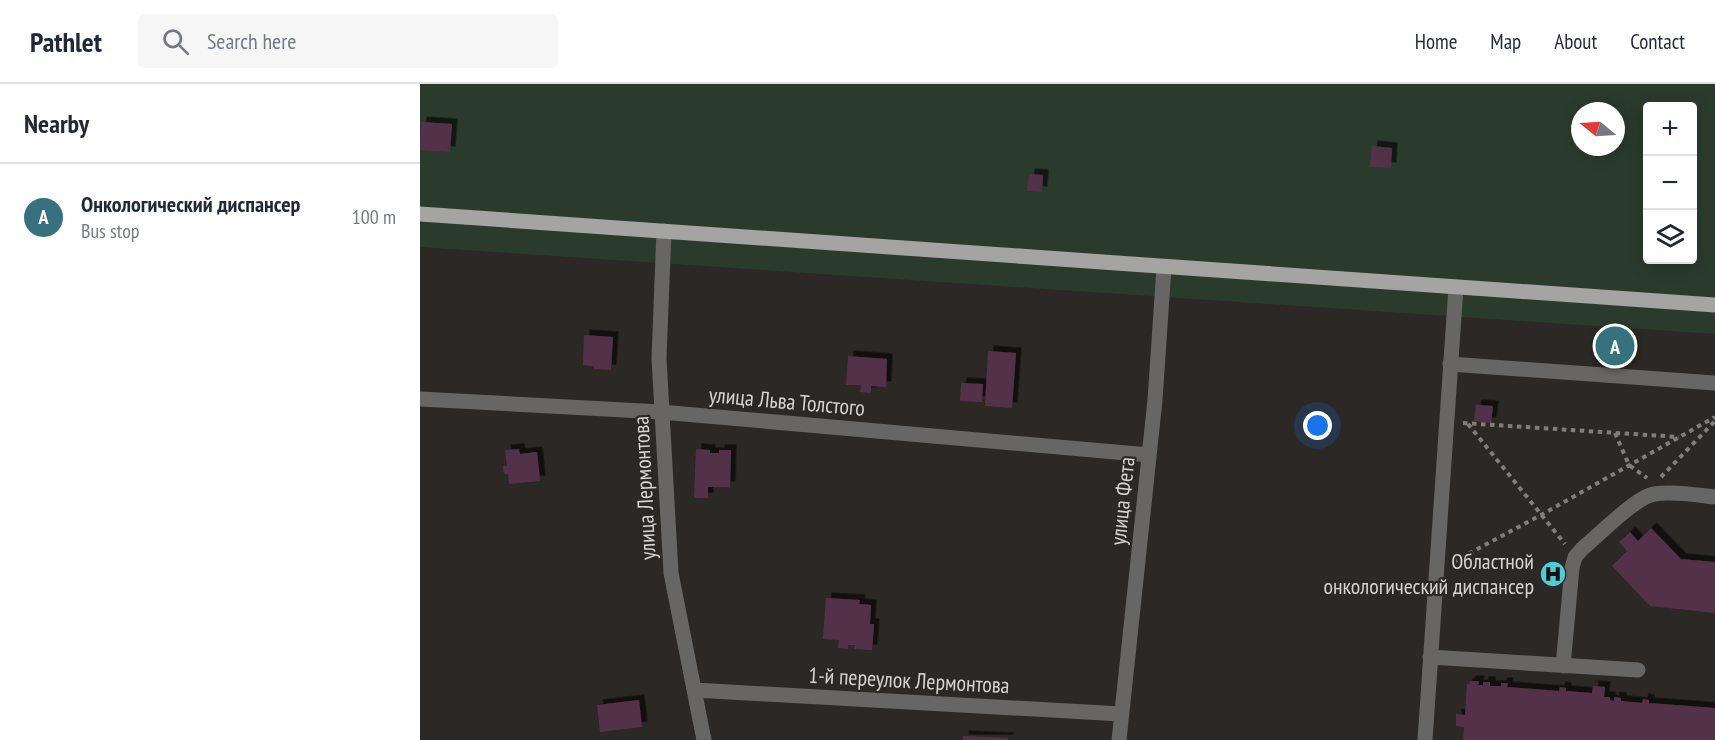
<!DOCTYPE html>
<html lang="en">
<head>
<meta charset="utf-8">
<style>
	:root { --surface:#fff; --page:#f6f6f7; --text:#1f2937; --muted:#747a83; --line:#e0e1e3; --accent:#36727d }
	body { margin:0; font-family:"PT Sans Narrow",sans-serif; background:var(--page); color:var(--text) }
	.controls { position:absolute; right:18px; top:18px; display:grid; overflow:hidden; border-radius:6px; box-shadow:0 3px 15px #0003 }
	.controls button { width:54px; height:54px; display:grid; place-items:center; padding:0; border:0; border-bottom:2px solid var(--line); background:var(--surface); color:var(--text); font:30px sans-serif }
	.compass { position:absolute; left:1151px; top:18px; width:54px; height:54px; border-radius:50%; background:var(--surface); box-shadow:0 3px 15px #0003; rotate:288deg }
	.you { position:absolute; left:898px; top:342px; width:21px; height:21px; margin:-15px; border:4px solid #fff; border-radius:50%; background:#1a73e8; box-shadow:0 0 0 9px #1a73e833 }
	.badge { display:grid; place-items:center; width:39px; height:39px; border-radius:50%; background:var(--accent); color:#fff; font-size:20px; font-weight:700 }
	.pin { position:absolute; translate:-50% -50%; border:3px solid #fff; box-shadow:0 2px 6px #0006 }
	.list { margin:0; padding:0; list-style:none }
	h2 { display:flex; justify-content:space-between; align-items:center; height:78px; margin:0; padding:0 24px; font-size:26px }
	h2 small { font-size:20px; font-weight:400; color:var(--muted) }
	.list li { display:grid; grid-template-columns:39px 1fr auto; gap:18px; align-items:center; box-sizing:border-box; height:108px; padding:0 24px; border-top:2px solid var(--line) }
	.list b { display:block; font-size:22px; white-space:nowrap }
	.list p { margin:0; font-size:20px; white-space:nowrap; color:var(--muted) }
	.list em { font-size:20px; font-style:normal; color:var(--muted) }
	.icon { flex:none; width:33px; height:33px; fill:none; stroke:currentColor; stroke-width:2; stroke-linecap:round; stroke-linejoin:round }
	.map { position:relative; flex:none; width:1295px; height:656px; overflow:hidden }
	header { display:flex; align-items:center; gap:36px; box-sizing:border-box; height:84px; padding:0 30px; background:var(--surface); border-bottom:2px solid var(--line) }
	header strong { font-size:28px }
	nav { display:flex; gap:33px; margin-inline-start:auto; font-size:21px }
	.search { width:420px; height:54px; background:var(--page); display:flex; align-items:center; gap:15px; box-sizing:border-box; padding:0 21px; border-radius:6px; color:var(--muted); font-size:22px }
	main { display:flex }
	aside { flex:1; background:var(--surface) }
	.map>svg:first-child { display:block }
</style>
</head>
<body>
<header>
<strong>Pathlet</strong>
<div class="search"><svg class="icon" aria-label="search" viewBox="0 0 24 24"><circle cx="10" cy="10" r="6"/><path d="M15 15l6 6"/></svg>Search here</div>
<nav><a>Home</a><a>Map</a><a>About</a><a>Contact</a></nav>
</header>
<main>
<aside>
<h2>Nearby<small></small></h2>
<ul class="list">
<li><span class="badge">A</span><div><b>Онкологический диспансер</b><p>Bus stop</p></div><em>100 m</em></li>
</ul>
</aside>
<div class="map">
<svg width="1295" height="656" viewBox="0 0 1295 656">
	<defs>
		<filter id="shadow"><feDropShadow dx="5.5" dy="-5.5" stdDeviation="0" flood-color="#0009"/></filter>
	</defs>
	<rect width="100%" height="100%" fill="#2b2825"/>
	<path fill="#2a3b2c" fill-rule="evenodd" d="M0 0H1295V250L0 163ZM1228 22H1272V176H1228ZM1160 27H1196V63H1160Z"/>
	<path fill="#533348" filter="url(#shadow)" d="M1 38 32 40 30 68 0 66Z
		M952 62 972 64 971 84 950 83Z
		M609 90 623 91 622 108 607 107Z
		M164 251 193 253 191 286 174 285V282L163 281Z
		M568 267 596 269 592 324 565 322Z
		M428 272 467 275 466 303 451 302V309L440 308 441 301H426Z
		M541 299 563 300 562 318 540 317Z
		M1056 321 1073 322 1071 339 1054 337Z
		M99 365 100 370 117 368 120 397 89 400 88 390H84L83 382H87L85 366Z
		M276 365 290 366V369H299V366H311L310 403H288V414H274Z
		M1231 444 1261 475 1295 478V529L1230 522 1192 482 1207 467 1199 458 1210 448 1218 457Z
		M406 514 440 516 439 520 451 521 450 540H454L452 566 434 565 435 561H428V565L418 564 419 556 403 555Z
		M1050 597H1059L1058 601H1063V598H1070V602H1081V599H1088L1087 603 1139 607 1140 603 1146 604V607L1172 609 1173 602 1185 603 1184 613H1190V616L1194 617V613L1201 614V617L1222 619 1223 615 1229 616V619L1295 624V656H1043L1044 643 1036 642V630L1045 631 1047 600H1049Z
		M219 616 222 643 180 648 177 621Z
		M543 652 588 654V656H543Z"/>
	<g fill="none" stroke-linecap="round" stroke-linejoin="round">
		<path stroke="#807e7b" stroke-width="4" stroke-dasharray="4.5 4.5" stroke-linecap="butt" d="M1043 339 1259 353
			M1048 340 1145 460
			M1195 349 1209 381 1227 394
			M1241 393 1295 337
			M1033 478 1121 431 1295 333"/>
		<path stroke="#676664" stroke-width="15" d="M244 147 239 274 251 489 284 656
			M1030 280 1295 299
			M0 315 241 328 729 371
			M1010 573 1218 586
			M1143 582 1152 484 1155 473 1163 464C1179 451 1216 413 1234 410 1253 407 1275 411 1295 413
			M275 606 701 630
			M699 656 735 316 744 183
			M1005 656 1036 203"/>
		<path stroke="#a4a4a0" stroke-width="15" d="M0 130 1295 221"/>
	</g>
	<defs>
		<g id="hospital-disc" transform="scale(1.35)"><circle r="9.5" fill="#51ccd2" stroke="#2b2825"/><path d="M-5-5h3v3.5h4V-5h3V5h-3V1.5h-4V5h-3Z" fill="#111"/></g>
	</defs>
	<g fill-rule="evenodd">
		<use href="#hospital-disc" x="1133" y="490"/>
	</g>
	<g text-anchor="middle" stroke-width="4.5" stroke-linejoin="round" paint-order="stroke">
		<g font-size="22" fill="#d6d4d2" stroke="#2b2825">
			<text transform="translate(367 317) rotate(5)" y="8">улица Льва Толстого</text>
			<text transform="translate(224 404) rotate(-93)" y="8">улица Лермонтова</text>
			<text transform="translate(702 417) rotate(-84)" y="8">улица Фета</text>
			<text transform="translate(489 596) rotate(3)" y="8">1-й переулок Лермонтова</text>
		</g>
		<g font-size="22" fill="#d6d4d2" stroke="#2b2825" text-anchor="end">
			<text x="1114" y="485">Областной<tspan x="1114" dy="25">онкологический диспансер</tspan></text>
		</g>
	</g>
</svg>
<div class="controls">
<button>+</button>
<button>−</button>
<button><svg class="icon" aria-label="layers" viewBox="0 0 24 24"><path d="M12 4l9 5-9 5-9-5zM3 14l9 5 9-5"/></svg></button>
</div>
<svg class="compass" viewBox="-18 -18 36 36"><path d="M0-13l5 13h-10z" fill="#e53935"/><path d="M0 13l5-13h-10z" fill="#747a83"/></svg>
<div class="you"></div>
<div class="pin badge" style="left:1195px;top:262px">A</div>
</div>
</main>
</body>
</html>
